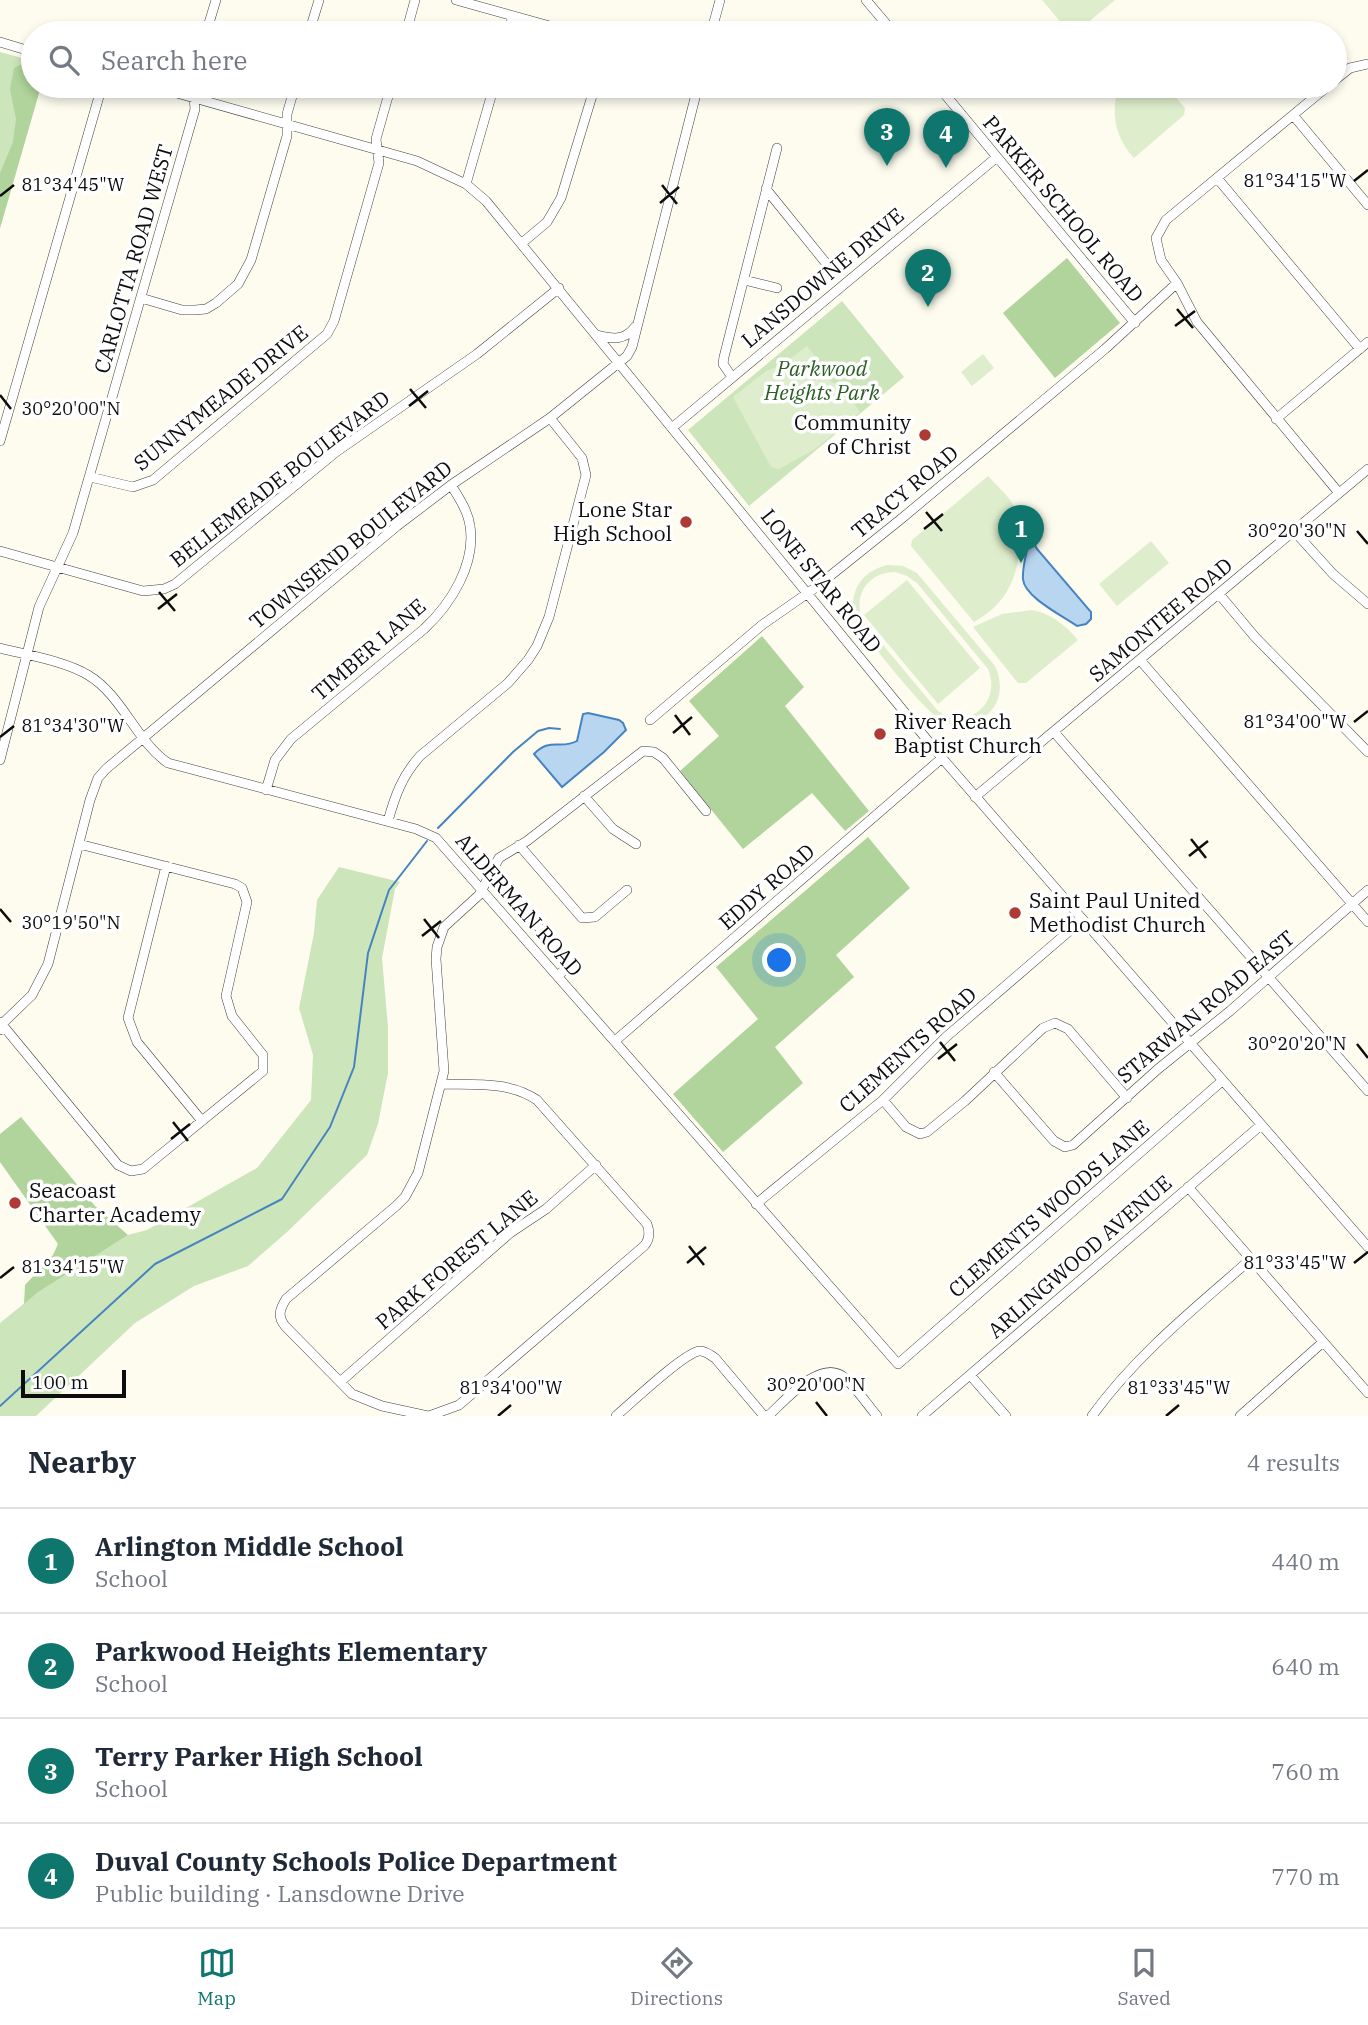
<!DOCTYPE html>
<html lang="en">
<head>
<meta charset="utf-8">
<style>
	:root { --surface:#fff; --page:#f6f6f7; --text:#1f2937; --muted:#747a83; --line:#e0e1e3; --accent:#0f766e }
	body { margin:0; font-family:"IBM Plex Serif",serif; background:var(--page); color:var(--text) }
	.scale { position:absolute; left:21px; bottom:18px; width:105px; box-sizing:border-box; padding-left:7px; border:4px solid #0d0d0d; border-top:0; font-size:19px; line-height:24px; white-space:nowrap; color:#0d0d0d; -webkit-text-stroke:5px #fff; paint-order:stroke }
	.you { position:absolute; left:780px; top:961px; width:24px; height:24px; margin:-18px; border:5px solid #fff; border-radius:50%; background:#1a73e8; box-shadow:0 0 0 10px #1a73e833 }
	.badge { display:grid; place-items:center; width:46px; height:46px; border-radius:50%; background:var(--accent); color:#fff; font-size:23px; font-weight:700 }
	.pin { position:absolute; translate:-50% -58px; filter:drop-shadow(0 2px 4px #0008) }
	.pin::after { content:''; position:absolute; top:37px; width:24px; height:21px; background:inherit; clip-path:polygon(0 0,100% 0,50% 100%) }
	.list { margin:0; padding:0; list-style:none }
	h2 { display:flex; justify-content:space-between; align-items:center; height:91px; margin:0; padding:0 28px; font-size:30px }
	h2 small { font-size:23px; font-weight:400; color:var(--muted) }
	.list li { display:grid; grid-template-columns:46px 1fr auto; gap:21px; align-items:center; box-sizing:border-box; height:105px; padding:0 28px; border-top:2px solid var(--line) }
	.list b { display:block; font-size:26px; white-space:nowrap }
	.list p { margin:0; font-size:23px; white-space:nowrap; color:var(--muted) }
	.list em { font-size:23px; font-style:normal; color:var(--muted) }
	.icon { flex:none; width:38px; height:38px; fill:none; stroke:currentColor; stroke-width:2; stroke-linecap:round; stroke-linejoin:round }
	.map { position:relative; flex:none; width:1368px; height:1416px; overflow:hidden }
	.search { position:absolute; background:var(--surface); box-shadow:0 4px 10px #0003; left:21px; right:21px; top:21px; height:77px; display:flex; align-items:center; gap:18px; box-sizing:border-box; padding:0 24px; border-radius:38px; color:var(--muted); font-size:26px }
	.sheet { height:511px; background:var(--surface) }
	nav { display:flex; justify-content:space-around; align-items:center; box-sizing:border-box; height:98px; border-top:2px solid var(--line); background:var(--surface); font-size:19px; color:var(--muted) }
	nav a { display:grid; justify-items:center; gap:4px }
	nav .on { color:var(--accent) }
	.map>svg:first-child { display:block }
</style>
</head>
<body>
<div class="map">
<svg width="1368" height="1416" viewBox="0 0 1368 1416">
	<rect width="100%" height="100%" fill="#fdfcef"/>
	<path fill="#cde5bb" d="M0 52 33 61V86H41L0 228Z
		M842 301 904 377 749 506 688 430Z
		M339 867 400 882 395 889 382 958 388 1027V1073L378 1124 367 1155 287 1232 248 1266 194 1286 135 1323 36 1416H0V1323L37 1293 128 1235 147 1230 257 1168 311 1100 313 1055 299 1008 314 933 317 900Z"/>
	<path fill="#b0d49c" d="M20 65 33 67V86H41L0 228V173L13 142 16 119 10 89 14 68Z
		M1067 258 1120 323 1055 378 1003 313Z
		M762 636 804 687 785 706 869 811 845 831 812 793 743 849 680 771 719 736 689 701Z
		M868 837 910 888 836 955 854 977 775 1047 803 1083 723 1152 673 1094 758 1019 716 967Z
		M21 1117 95 1206 128 1235 37 1293 24 1304 25 1285 53 1255 58 1244 0 1162V1134Z"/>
	<path fill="#deedcc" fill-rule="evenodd" d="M1042 0H1115L1075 33H1070Z
		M1119 86H1166L1185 108 1184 115 1134 158C1115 138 1110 112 1119 86Z
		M807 346 831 378 829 380 842 388 860 412 815 449 779 469 771 467 733 397 766 371 782 365Z
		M983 354 994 368 972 386 961 372Z
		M988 476C997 486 1011 498 1016 510 1020 518 1019 528 1020 536 1020 574 1008 603 974 622L911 546 912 540Z
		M1151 541 1169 563 1117 606 1099 584Z
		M888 565 903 566 917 573 995 666C1002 681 1002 698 991 711 979 725 958 729 942 721 926 713 869 641 857 624 846 596 859 571 888 565ZM895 572 907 576 917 583 988 669C1002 703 968 731 938 711L863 621C852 596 868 572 895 572Z
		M907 580 980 668 938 704 864 615Z
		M1032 610C1052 614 1065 625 1078 640L1026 683H1018L973 627 1002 614Z"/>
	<path fill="#b8d6f0" stroke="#4684c0" stroke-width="2" d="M1029 540H1032L1037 549 1091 612V619L1086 624 1077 626C1063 616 1024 597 1023 579 1022 567 1027 552 1029 540Z
		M588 713 619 720 623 723 626 730 604 752 562 787 534 754C550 737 561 750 577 741L583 714Z"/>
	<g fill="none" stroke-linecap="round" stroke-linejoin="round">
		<path stroke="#4684c0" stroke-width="2" d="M438 828 513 752 538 731 549 728 560 729
			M0 1406 155 1264 282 1199 330 1127 354 1067 368 953 389 890 427 841"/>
		<g stroke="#404040" stroke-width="10">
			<path id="minor" d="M456 0 575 33
				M866 0 894 33
				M206 33 216 0
				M309 33 319 0
				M406 33 415 0
				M508 33 513 16
				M711 33 720 0
				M0 42 33 52
				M1335 80 1350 68 1368 64
				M152 86 417 161 466 184 486 201 942 758 1368 1247
				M938 86 1135 323
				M1328 86 1166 220 1156 238 1161 260 1177 283 1197 322 1339 493
				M1293 115 1368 205
				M1217 178 1360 349
				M466 184 494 86
				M766 189 834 273
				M522 243 547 222 561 198 595 86
				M744 280 777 288
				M141 298 182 310H195L206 309 216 303 238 284 251 260 287 136V114L295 86
				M597 335C613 339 624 341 635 327
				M732 377 723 364 724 357 777 148
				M1276 419 1368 342
				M673 427 997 157
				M0 441 102 86
				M90 477 133 487 153 480 327 334 334 321 379 163 376 139 391 86
				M1294 531 1333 574 1368 604
				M0 551 143 591 164 589 175 584 336 452 477 354 559 288
				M1219 594 1255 637 1368 752
				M0 648C27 655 65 661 88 675 122 695 136 741 168 763L416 829 436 838 898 1364 1222 1081
				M1140 660 1368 922
				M650 720 762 625 815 588 901 519 1105 349 1177 283
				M1054 732 1368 1091
				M0 760 39 607 73 533 195 109 193 86
				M266 790 275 760 291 739 424 629C451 604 476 564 470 526 468 511 459 498 451 485
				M584 796 613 829 636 844
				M975 797 1368 469
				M388 821C395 796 402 776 420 756L508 683 528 660 537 646 549 617 586 475 582 458 550 418
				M519 845 582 918 595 917 627 890
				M166 866 128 1018 137 1042 202 1121
				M492 872 570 964 558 976
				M0 1022 118 1165 131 1171 143 1169 263 1071V1055L232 1016 226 996 247 902 242 888 235 884 79 844
				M0 1030 2 1024 32 995 48 964 90 800 98 778 106 769 397 526 451 485 550 418 627 356 632 347 698 86
				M615 1041 942 758
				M994 1072 1054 1141 1065 1147 1073 1145 1158 1069 1230 1011 1368 890
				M883 1100 906 1127 920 1134 927 1132 965 1101 1043 1028 1055 1023 1068 1029 1127 1098
				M1188 1187 1368 1393
				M756 1204 883 1100 946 1037 1082 920
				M970 1375 1006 1416
				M340 1382 510 1233 546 1209 596 1165
				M428 1416 382 1406 352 1394 285 1326C277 1316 280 1309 286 1299L396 1206 405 1197 418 1173 444 1071 436 959 437 947 444 927 479 895 499 858 527 841 643 751 654 752 663 758 706 811
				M429 1416 459 1405 644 1246C650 1239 650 1232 647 1224L537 1100C509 1081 475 1085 442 1084
				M616 1416C630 1404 686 1351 700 1351 706 1351 710 1355 715 1358L764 1416
				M768 1416C785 1401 821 1357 845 1378 857 1389 867 1404 877 1416
				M922 1416 1261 1125
				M1092 1416C1136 1355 1195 1308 1251 1259
				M1240 1416 1323 1342"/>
		</g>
		<use href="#minor" stroke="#fff" stroke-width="9"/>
	</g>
	<path fill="none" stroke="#0d0d0d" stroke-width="2.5" d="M1354 181 1368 170M662 185 677 204M0 196 14 185M660 203 679 187M1177 309 1193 328M1175 326 1195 311M410 389 426 408M0 395 11 409M409 406 428 391M926 512 942 531M924 529 943 514M1357 531 1368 544M159 592 175 611M158 609 177 594M675 715 690 735M1354 722 1368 711M673 733 692 717M0 737 14 726M1191 839 1206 858M1189 856 1208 841M0 909 11 922M424 919 439 938M422 936 441 921M940 1042 955 1061M1357 1044 1368 1058M938 1059 957 1044M173 1122 188 1141M171 1139 190 1124M689 1246 704 1265M687 1263 706 1247M1354 1263 1368 1252M0 1278 14 1267M816 1402 827 1416M498 1416 511 1405M1166 1416 1179 1405"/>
	<g fill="#af3933" stroke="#fff" stroke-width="2.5">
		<circle cx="925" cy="435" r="7"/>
		<circle cx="686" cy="522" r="7"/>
		<circle cx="880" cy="734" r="7"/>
		<circle cx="1015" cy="913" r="7"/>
		<circle cx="15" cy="1203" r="7"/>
	</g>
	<g text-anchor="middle" stroke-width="7" stroke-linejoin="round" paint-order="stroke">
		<g font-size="21" fill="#0d0d0d" stroke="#fff">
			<text transform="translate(1063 209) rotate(50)" y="7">PARKER SCHOOL ROAD</text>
			<text transform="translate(134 259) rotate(-74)" y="7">CARLOTTA ROAD WEST</text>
			<text transform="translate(823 278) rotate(-40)" y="7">LANSDOWNE DRIVE</text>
			<text transform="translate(221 398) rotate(-39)" y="7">SUNNYMEADE DRIVE</text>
			<text transform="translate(280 479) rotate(-38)" y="7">BELLEMEADE BOULEVARD</text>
			<text transform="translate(905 492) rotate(-40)" y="7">TRACY ROAD</text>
			<text transform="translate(351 545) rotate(-39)" y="7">TOWNSEND BOULEVARD</text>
			<text transform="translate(821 581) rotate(51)" y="7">LONE STAR ROAD</text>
			<text transform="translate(1161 620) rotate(-40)" y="7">SAMONTEE ROAD</text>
			<text transform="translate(369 650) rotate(-41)" y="7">TIMBER LANE</text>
			<text transform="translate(767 887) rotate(-41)" y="7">EDDY ROAD</text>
			<text transform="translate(519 905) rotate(49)" y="7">ALDERMAN ROAD</text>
			<text transform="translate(1206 1007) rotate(-40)" y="7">STARWAN ROAD EAST</text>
			<text transform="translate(908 1050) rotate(-42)" y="7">CLEMENTS ROAD</text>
			<text transform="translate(1049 1209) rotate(-41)" y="7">CLEMENTS WOODS LANE</text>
			<text transform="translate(1080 1257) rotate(-41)" y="7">ARLINGWOOD AVENUE</text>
			<text transform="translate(457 1260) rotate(-40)" y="7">PARK FOREST LANE</text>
		</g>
		<g font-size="21" font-style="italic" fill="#2a5e24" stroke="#fff">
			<text x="822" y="376">Parkwood<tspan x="822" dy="24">Heights Park</tspan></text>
		</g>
		<g font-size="21" fill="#0d0d0d" stroke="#fff" text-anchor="start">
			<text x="911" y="430" text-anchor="end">Community<tspan x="911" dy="24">of Christ</tspan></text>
			<text x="672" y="517" text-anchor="end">Lone Star<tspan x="672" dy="24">High School</tspan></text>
			<text x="894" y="729">River Reach<tspan x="894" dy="24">Baptist Church</tspan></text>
			<text x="1029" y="908">Saint Paul United<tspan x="1029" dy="24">Methodist Church</tspan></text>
			<text x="29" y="1198">Seacoast<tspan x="29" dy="24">Charter Academy</tspan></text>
		</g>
	</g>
	<g font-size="18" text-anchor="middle" fill="#0d0d0d" stroke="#fff" stroke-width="7" stroke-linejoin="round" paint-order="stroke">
		<text x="1295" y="187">81°34'15"W</text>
		<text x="73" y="191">81°34'45"W</text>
		<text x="71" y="415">30°20'00"N</text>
		<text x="1297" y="537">30°20'30"N</text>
		<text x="1295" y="728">81°34'00"W</text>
		<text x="73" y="732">81°34'30"W</text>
		<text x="71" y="929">30°19'50"N</text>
		<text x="1297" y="1050">30°20'20"N</text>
		<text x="1295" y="1269">81°33'45"W</text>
		<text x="73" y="1273">81°34'15"W</text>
		<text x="816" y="1391">30°20'00"N</text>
		<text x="511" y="1394">81°34'00"W</text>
		<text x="1179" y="1394">81°33'45"W</text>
	</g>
</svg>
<div class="scale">100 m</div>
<div class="you"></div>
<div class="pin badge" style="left:1021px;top:563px">1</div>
<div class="pin badge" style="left:928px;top:307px">2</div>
<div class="pin badge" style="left:887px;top:166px">3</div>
<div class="pin badge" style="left:946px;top:168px">4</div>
<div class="search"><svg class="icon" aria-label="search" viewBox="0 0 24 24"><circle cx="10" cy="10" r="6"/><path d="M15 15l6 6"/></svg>Search here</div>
</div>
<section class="sheet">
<h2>Nearby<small>4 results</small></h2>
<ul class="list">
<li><span class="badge">1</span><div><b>Arlington Middle School</b><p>School</p></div><em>440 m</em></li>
<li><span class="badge">2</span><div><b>Parkwood Heights Elementary</b><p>School</p></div><em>640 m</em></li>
<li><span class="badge">3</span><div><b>Terry Parker High School</b><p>School</p></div><em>760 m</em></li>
<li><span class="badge">4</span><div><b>Duval County Schools Police Department</b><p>Public building · Lansdowne Drive</p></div><em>770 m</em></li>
</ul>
</section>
<nav>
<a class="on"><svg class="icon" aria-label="map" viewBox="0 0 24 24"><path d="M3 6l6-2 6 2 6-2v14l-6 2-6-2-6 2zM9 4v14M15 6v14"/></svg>Map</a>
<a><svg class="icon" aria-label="directions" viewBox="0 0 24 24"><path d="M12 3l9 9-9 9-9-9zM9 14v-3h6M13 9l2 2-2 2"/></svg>Directions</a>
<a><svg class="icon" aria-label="saved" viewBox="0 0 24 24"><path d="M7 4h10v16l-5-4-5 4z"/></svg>Saved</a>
</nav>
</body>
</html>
